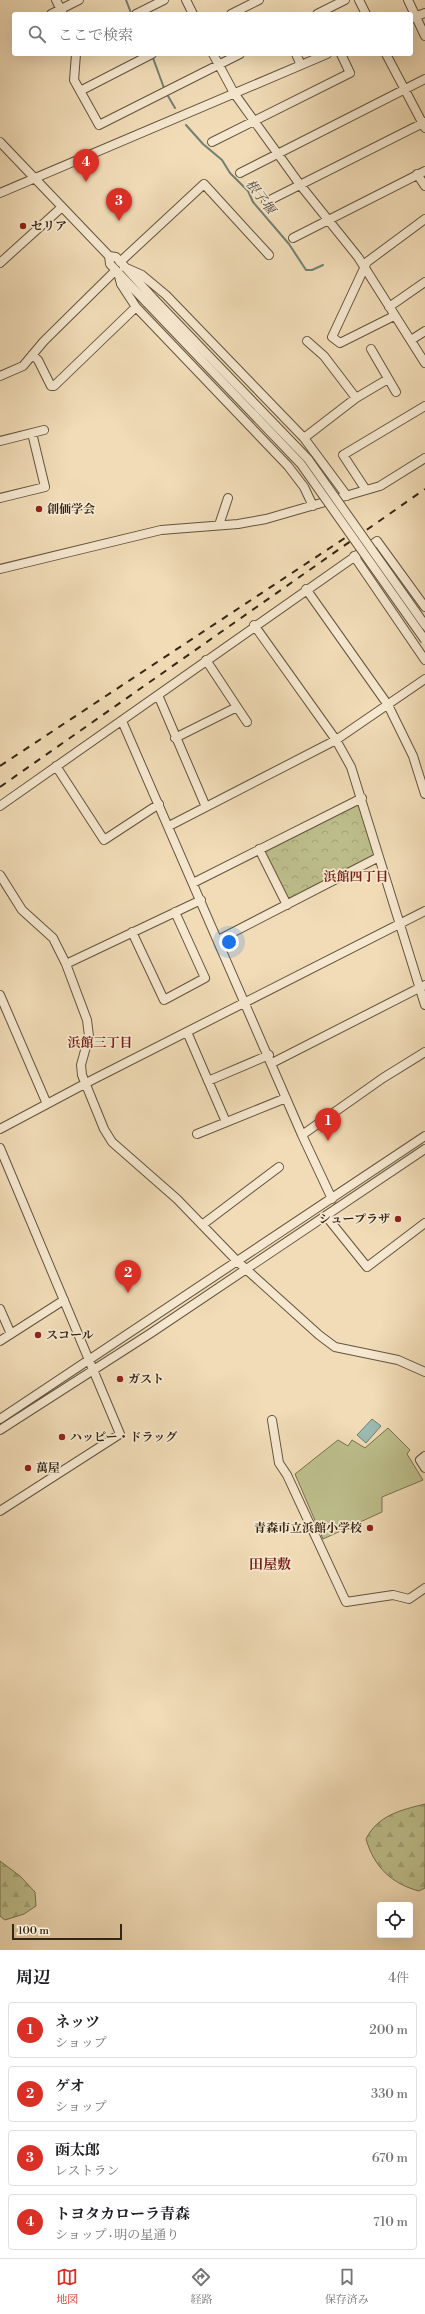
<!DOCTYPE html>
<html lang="ja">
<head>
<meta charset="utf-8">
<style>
	:root { --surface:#fff; --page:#f2f2f2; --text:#202124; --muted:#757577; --line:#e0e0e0; --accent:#d93025 }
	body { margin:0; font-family:"Libre Bodoni","Noto Serif JP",serif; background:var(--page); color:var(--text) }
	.controls { position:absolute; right:12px; bottom:12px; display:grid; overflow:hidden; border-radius:4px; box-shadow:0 4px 16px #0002 }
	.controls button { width:36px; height:36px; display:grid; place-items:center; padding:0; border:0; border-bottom:1px solid var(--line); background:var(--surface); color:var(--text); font:20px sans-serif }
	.scale { position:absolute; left:12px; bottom:10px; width:110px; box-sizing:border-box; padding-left:4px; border:2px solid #342614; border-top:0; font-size:11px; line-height:14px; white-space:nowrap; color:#342614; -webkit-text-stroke:3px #f6e8d0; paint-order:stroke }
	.you { position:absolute; left:229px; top:942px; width:14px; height:14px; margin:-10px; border:3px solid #fff; border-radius:50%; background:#1a73e8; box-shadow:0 0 0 6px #1a73e833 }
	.badge { display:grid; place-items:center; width:26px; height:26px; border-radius:50%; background:var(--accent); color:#fff; font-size:13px; font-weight:700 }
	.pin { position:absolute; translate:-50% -33px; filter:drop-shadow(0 1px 2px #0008) }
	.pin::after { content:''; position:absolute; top:21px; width:14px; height:12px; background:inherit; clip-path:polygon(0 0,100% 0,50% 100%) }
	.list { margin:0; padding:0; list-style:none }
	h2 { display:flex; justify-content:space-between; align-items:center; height:52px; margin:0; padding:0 16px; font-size:17px }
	h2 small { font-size:13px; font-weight:400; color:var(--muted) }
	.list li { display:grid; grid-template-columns:26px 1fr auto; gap:12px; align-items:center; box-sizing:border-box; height:56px; margin:0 8px 8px; padding:0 8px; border:1px solid var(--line); border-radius:4px }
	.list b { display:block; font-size:15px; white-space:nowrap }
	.list p { margin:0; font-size:13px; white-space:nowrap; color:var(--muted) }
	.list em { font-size:13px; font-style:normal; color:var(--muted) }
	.icon { flex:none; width:22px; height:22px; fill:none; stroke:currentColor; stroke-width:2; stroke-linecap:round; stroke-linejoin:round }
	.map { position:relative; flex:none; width:425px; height:1950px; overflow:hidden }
	.search { position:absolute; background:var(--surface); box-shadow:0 4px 16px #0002; left:12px; right:12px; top:12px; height:44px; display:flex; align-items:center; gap:10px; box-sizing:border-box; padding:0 14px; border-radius:4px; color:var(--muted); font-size:15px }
	.sheet { height:308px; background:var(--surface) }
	nav { display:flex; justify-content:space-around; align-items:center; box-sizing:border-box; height:56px; border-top:1px solid var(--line); background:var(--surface); font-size:11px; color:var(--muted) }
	nav a { display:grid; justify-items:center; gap:2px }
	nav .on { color:var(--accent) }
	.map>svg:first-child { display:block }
</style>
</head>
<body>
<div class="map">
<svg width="425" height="1950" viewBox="0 0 425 1950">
	<defs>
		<pattern id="forest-firs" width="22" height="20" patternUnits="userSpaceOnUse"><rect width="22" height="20" fill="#bdbf8c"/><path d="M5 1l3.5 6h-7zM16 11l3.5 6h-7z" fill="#a3a478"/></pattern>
		<pattern id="park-crowns" width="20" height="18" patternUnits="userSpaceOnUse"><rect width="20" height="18" fill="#bdbf8c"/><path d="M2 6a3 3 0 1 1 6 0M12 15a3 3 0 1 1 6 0" fill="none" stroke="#a3a478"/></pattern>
	</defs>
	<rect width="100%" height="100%" fill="#f1dcb7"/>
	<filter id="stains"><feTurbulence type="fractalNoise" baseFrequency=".005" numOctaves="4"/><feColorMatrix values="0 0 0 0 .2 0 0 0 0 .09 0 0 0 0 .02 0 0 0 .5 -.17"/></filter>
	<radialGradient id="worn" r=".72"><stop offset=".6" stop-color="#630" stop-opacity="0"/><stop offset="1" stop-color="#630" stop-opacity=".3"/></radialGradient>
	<path fill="url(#forest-firs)" stroke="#787250" d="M425 1804V1888L419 1891C392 1884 374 1867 366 1839 378 1815 401 1810 425 1804Z
		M0 1861 20 1876 35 1892 36 1906 24 1914 5 1920 0 1916Z"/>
	<path fill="url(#park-crowns)" stroke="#787250" d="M357 804 360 805 375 853 372 856 291 898 286 897 264 854 265 850Z"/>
	<path fill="#bdbf8c" stroke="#787250" d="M388 1428 410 1450 407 1454 423 1480 382 1497V1512L323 1539 295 1474 338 1440 348 1446 352 1440 365 1448Z"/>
	<path fill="#9bbbb2" stroke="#727f73" d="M372 1419 381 1426 366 1443 357 1435Z"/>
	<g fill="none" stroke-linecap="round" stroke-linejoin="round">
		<path stroke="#727f73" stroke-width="2" d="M126 0 131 13
			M153 58 164 88
			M168 96 175 108
			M186 125 203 144 222 160 230 173 248 191 253 202 289 244 306 270H312L323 265"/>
		<g stroke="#63543d" stroke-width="10">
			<path id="minor" d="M56 0 63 14
				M186 0 193 14
				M359 0 366 14
				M408 0 425 36
				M51 14 79 0
				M136 14 164 0
				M231 14 259 0
				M317 14 345 0
				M412 18 425 13
				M76 54 74 80 99 125 240 54
				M213 54 234 93 301 186 358 257 425 363
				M296 54 301 65
				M386 54 425 128
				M80 91 152 54
				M0 142 109 256 116 257 153 298
				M212 142 350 73 341 54
				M240 173 425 79
				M417 174 425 186
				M0 193 327 54
				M266 202 425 122
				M293 238 425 171
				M109 256 110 264 147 303
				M120 262 204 184 269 255
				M0 263 62 207
				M124 267 142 275 166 295 304 438 347 496
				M118 272 121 284 136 307 288 466 304 487 313 506
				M389 307 425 282
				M394 316 340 343 332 337 367 262 425 219
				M411 340 425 331
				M307 341 324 356 356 398
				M371 349 396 392
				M32 355 38 360 51 386H54L136 307
				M0 376 23 366 44 341 116 270
				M304 438 356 398 388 379
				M0 441 44 430
				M366 490 343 455 425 406
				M0 498 45 487 32 433
				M219 525 228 498
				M354 556 425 660
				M0 569 161 530 238 524 266 519 380 486 425 458
				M306 589 388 705 413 756 425 794
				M254 625 336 740 351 767 425 1005
				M158 695 206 807
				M237 707 247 722
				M122 721 302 1135 332 1199
				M175 738 237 707 206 660
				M56 766 104 840 159 804
				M0 806 377 541 425 607
				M169 826 336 740 425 679
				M259 849 287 905
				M0 875 22 910 53 938 66 964 87 1020 89 1036 81 1065 82 1075 104 1129 112 1142 177 1199 237 1261 319 1335 335 1347 398 1360 425 1372
				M193 883 362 798
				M132 932 164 1000 205 978 175 912
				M218 940 379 857
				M66 964 201 900
				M0 995 47 1104
				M187 1032 226 1122
				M272 1063 425 985
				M208 1081 269 1055
				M0 1129 94 1079 425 911
				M197 1134 286 1098
				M302 1135 383 1078 425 1052
				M0 1148 120 1434 0 1511
				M326 1216 367 1267 425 1223
				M202 1225 279 1167
				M0 1309 11 1334
				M0 1341 64 1300
				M0 1419 425 1136
				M272 1420 279 1463 287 1475 346 1602 393 1595 409 1599 425 1588
				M0 1430 151 1333 425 1149
				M425 1456 420 1460 425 1468"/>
		</g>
		<use href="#minor" stroke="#f6e8d0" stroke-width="8"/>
		<path stroke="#342614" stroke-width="2" stroke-dasharray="7 7" stroke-linecap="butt" d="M0 766 354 532
			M0 787 425 489"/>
		<g stroke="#63543d" stroke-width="10" stroke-linecap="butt">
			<path id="minor-bridge" d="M153 298 308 459 425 625
				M147 303 301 464 425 640"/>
		</g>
		<use href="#minor-bridge" stroke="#f6e8d0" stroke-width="8"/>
	</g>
	<g fill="#8f2418" stroke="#f6e8d0" stroke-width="1.5">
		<circle cx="23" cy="226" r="4"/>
		<circle cx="39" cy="509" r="4"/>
		<circle cx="398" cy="1219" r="4"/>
		<circle cx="38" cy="1335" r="4"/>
		<circle cx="120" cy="1379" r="4"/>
		<circle cx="62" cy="1437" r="4"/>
		<circle cx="28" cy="1468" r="4"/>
		<circle cx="370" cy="1528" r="4"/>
	</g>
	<g text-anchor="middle" stroke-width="3.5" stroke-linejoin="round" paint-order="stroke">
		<g font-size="12" font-weight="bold" fill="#342614" stroke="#f6e8d0" text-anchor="start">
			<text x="31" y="230">セリア</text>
			<text x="47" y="513">創価学会</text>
			<text x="390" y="1223" text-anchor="end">シュープラザ</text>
			<text x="46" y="1339">スコール</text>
			<text x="128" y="1383">ガスト</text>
			<text x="70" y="1441">ハッピー・ドラッグ</text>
			<text x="36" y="1472">萬屋</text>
			<text x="362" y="1532" text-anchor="end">青森市立浜館小学校</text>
		</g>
		<g font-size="13" font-style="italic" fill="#4e4b3c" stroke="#f6e8d0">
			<text transform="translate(261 196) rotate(53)" y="5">根子堰</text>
		</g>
		<g font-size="13" font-weight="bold" fill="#7a1f14" stroke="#f6e8d0">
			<text x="356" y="881">浜館四丁目</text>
			<text x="100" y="1047">浜館三丁目</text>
		</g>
		<g font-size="14" font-weight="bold" fill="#7a1f14" stroke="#f6e8d0">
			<text x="270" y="1569">田屋敷</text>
		</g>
	</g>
	<rect width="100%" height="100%" filter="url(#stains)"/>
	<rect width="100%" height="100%" fill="url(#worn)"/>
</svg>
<div class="controls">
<button><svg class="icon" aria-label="locate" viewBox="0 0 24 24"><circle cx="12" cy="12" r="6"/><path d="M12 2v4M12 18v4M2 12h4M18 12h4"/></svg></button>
</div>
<div class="scale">100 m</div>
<div class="you"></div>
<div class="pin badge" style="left:328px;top:1141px">1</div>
<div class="pin badge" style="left:128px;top:1293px">2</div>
<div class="pin badge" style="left:119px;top:221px">3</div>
<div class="pin badge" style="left:86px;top:182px">4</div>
<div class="search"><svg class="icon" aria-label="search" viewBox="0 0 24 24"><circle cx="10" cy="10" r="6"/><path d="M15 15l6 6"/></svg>ここで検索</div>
</div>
<section class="sheet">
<h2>周辺<small>4件</small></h2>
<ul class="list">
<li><span class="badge">1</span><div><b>ネッツ</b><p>ショップ</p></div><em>200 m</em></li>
<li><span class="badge">2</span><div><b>ゲオ</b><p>ショップ</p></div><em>330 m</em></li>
<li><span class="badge">3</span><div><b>函太郎</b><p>レストラン</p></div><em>670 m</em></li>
<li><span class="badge">4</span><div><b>トヨタカローラ青森</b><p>ショップ · 明の星通り</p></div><em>710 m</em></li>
</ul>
</section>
<nav>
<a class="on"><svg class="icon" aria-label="map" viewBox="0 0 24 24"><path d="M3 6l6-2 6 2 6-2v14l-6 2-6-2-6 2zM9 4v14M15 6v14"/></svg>地図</a>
<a><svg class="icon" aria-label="directions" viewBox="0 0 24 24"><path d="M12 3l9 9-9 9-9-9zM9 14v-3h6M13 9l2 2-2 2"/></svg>経路</a>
<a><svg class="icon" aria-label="saved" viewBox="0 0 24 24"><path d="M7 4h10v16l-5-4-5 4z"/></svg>保存済み</a>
</nav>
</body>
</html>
